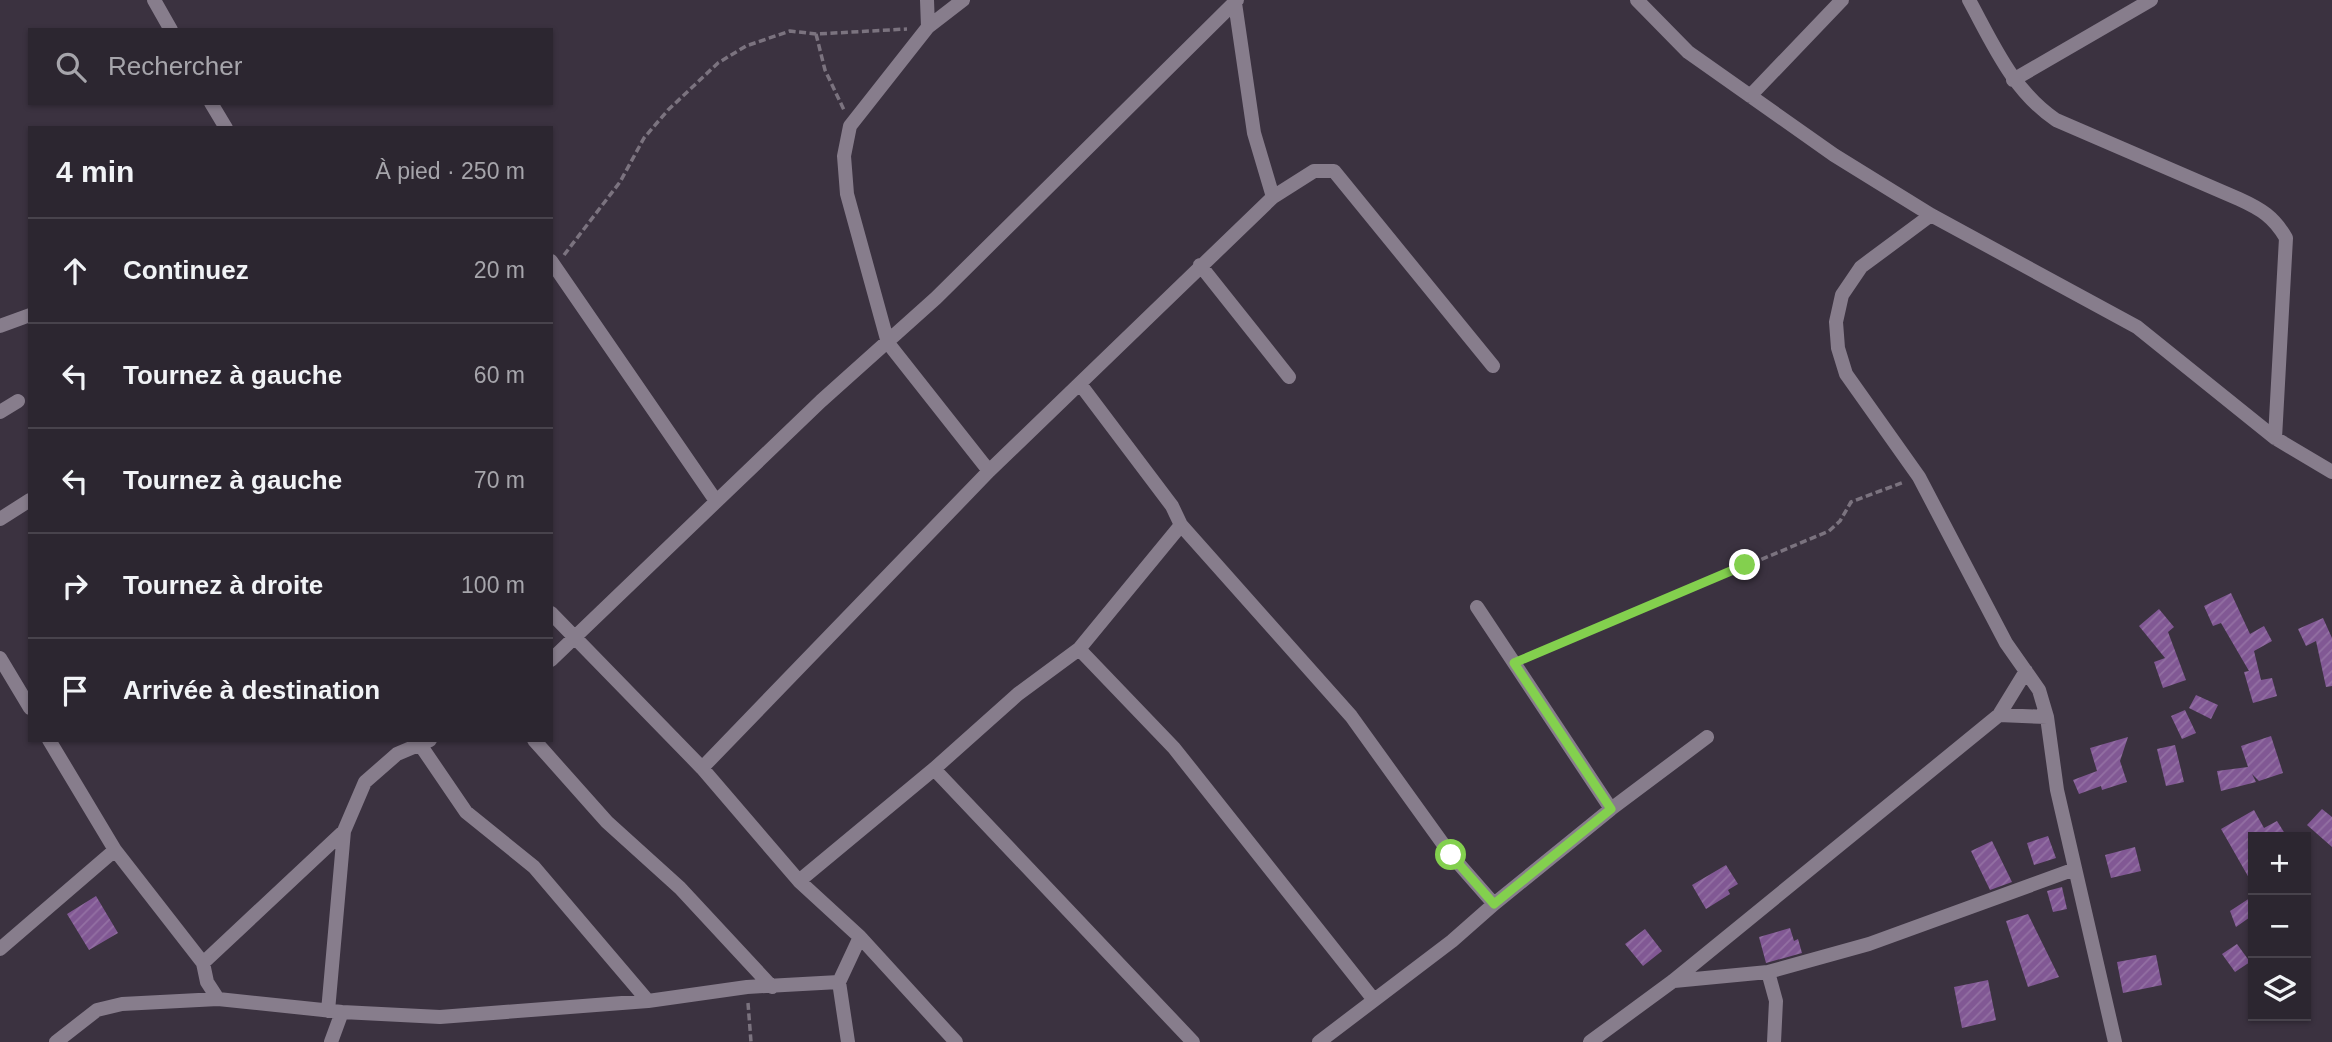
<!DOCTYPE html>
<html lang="fr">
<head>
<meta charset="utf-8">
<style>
	:root { --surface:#2c2630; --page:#38323c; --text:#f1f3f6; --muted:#a6a5ab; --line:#48434c }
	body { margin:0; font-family:Helvetica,sans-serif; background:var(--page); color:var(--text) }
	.controls { position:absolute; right:21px; bottom:21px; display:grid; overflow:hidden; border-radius:0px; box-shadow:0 2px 5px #0004 }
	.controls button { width:63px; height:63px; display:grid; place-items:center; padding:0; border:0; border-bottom:2px solid var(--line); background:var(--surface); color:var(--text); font:35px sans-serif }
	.stop { position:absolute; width:21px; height:21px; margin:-16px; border:5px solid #83d04e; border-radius:50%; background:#fff }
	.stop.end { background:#83d04e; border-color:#fff; box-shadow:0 2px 7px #0008 }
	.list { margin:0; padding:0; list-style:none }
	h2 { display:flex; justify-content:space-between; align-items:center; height:91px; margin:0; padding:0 28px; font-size:30px }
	h2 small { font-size:23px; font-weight:400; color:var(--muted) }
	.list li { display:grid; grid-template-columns:46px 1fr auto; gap:21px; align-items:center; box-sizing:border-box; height:105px; padding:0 28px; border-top:2px solid var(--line) }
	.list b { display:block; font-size:26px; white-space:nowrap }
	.list em { font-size:23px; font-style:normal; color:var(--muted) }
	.icon { flex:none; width:38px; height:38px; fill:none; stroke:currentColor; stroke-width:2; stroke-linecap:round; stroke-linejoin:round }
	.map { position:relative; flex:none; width:2332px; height:1042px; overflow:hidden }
	.search { position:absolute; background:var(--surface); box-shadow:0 2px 5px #0004; left:28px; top:28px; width:525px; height:77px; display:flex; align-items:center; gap:18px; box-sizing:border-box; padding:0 24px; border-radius:0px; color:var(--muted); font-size:26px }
	.panel { position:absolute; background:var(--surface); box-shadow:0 2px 5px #0004; left:28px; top:126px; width:525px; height:616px; border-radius:0px }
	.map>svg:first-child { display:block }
</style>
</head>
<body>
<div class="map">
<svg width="2332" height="1042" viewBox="0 0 2332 1042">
	<defs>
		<pattern id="building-hatch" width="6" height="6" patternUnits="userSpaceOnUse" patternTransform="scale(1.75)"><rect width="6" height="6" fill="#815894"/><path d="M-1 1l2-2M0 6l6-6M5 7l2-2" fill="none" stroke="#9370a3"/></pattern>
	</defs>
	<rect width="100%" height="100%" fill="#3b3240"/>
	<path fill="url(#building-hatch)" d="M2231 593 2250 634 2264 626 2272 641 2254 651 2261 680 2272 678 2277 696 2253 703 2244 672 2249 671 2221 623 2213 626 2204 606Z
		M2159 609 2174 627 2168 632 2186 680 2163 688 2154 662 2165 658 2139 626Z
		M2323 618 2332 638V686L2326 687 2316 641 2306 646 2298 629Z
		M2196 695 2218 705 2211 719 2189 708Z
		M2185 710 2196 733 2182 739 2171 716Z
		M2271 736 2283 773 2259 781 2252 774 2256 782 2221 791 2217 771 2248 767 2241 746Z
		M2128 737 2120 761 2127 782 2102 790 2101 786 2079 794 2073 780 2097 771 2090 748Z
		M2175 745 2184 782 2166 786 2157 749Z
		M2322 809 2332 817V847L2307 825Z
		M2254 810 2264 828 2277 821 2287 837H2253V885L2221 829Z
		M2048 836 2056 858 2034 865 2027 843Z
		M1992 841 2012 882 1990 890 1971 851Z
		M2135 847 2141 871 2111 878 2105 855Z
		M1726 865 1738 884 1728 890 1730 894 1706 909 1692 885Z
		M2062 887 2067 909 2053 912 2047 891Z
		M96 896 118 933 89 950 67 914Z
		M2253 896V915L2236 927 2230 911Z
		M2028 914 2059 977 2028 987 2006 921Z
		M1790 928 1794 941 1798 939 1802 953 1766 963 1759 937Z
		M1645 929 1662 951 1643 966 1625 944Z
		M2237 944 2250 962 2235 972 2222 954Z
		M2156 955 2162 985 2123 993 2117 962Z
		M1988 980 1996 1020 1962 1028 1954 987Z"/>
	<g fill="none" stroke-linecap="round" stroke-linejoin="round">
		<path stroke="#7b737f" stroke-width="3.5" stroke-dasharray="7 3.5" stroke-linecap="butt" d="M816 34 825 70 844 110
			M564 255 620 182 644 138 668 110 718 63 746 46 790 31 816 34 907 29
			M1529 657 1829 531 1840 521 1851 502 1904 482
			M748 1003 751 1042"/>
		<path stroke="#877d8c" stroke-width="14" d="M154 0 171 30
			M927 0 928 27
			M963 0 928 27 850 126 844 156 847 194 888 343 989 471
			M1637 0 1688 52 1834 155 1931 215 2137 327 2275 438 2332 472
			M1969 0C1993 44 2013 91 2056 120L2239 199C2261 209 2274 217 2286 238L2275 438
			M2013 80 2151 0
			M1750 96 1842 0
			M211 103 226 128
			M1273 197 1314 171H1334L1493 366
			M1931 215 1861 267 1842 295 1836 322 1838 348 1846 374 1919 477 2006 643 2039 690 2047 717 2057 790 2115 1042
			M551 261 716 501
			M1200 265 1289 377
			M0 326 30 315
			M0 412 18 401
			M0 519 30 500
			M1181 525 1351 716 1451 855 1494 904 1452 941 1319 1042
			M1477 607 1611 809
			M551 613 702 768 799 881 860 937 956 1042
			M1079 649 1174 748 1374 1000
			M0 658 30 708
			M551 660 821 401 936 298 1237 0
			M1999 715 2047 717
			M49 740 115 850 203 963 207 982 218 999 342 1012 440 1017 648 1001 747 987 839 982 860 937
			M534 740 607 822 680 888 772 987
			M421 746 466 812 534 867 648 1001
			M702 768 989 471 1273 197 1254 133 1235 3
			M934 769 1193 1042
			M799 881 934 769 1018 694 1079 649 1181 525 1172 506 1080 384
			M1494 904 1611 809 1707 737
			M0 949 115 850
			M203 963 344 831 365 782 397 754 430 740
			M1768 972 1869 944 2075 869
			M1674 981 1768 972 1776 1001 1774 1042
			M839 982 848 1042
			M328 1011 344 831
			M56 1042 97 1010 122 1004 218 999
			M331 1042 342 1012
			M1590 1042 1673 981 1999 715 2026 671"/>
	</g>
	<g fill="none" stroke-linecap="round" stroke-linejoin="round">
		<path stroke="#83d04e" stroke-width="9" d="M1451 855 1494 904 1611 809 1514 663 1745 565"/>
	</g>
</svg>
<div class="controls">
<button>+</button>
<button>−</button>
<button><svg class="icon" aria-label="layers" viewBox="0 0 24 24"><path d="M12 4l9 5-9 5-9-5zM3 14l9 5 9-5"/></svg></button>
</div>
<div class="stop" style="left:1451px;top:855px"></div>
<div class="stop end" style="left:1745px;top:565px"></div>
<div class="search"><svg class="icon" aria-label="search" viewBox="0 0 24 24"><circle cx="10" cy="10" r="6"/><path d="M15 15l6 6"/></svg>Rechercher</div>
<section class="panel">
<h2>4 min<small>À pied · 250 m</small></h2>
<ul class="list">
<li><svg class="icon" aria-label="ahead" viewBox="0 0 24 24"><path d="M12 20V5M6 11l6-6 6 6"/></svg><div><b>Continuez</b></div><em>20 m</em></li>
<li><svg class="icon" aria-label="left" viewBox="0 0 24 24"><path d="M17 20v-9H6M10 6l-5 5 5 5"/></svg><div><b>Tournez à gauche</b></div><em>60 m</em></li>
<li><svg class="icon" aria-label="left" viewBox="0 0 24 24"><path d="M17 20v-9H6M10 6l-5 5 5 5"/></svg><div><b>Tournez à gauche</b></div><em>70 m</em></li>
<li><svg class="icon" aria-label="right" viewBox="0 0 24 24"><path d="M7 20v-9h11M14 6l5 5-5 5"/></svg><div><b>Tournez à droite</b></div><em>100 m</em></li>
<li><svg class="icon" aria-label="arrive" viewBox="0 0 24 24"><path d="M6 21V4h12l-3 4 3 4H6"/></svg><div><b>Arrivée à destination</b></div></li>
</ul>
</section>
</div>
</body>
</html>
